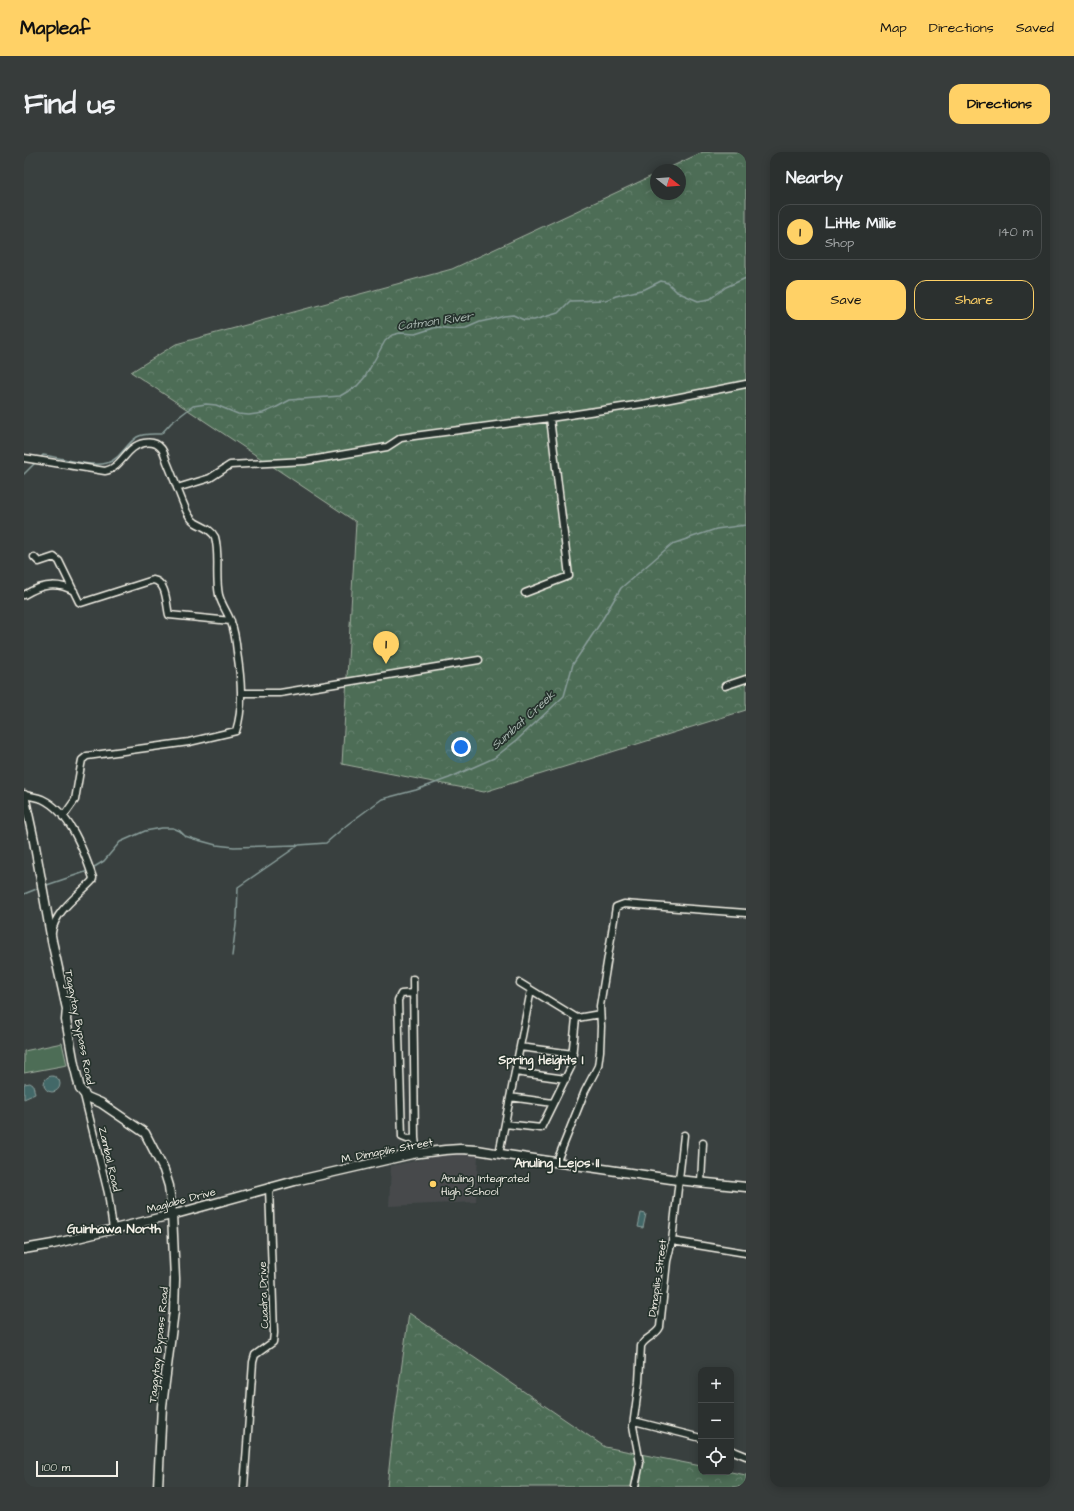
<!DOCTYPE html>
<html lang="en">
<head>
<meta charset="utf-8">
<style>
	:root { --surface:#2b302f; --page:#373c3b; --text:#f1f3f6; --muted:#a6a9aa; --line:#474b4b; --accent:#ffd166 }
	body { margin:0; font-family:"Architects Daughter",sans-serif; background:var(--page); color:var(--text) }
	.controls { position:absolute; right:12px; bottom:12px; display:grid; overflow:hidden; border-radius:8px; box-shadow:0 2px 10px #0003 }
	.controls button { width:36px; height:36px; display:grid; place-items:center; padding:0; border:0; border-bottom:1px solid var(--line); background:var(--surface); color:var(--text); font:20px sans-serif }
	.compass { position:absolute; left:626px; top:12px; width:36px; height:36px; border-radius:50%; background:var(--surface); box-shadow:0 2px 10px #0003; rotate:107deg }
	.scale { position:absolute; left:12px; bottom:10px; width:82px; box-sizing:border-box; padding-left:4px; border:2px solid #f4f1e8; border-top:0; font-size:11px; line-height:14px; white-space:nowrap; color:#f4f1e8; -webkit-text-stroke:3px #26332d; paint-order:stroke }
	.you { position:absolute; left:437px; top:595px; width:14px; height:14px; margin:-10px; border:3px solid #fff; border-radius:50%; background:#1a73e8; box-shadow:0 0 0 6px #1a73e833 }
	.badge { display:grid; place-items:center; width:26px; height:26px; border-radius:50%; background:var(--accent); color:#111; font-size:13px; font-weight:700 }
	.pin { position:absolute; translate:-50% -33px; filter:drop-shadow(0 1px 2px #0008) }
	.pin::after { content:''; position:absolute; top:21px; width:14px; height:12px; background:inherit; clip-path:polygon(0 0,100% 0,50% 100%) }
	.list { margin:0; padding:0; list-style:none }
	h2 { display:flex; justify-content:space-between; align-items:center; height:52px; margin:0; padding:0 16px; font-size:17px }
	h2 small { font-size:13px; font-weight:400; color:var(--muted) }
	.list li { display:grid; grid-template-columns:26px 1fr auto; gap:12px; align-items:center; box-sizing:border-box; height:56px; margin:0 8px 8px; padding:0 8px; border:1px solid var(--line); border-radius:12px }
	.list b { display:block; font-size:15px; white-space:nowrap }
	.list p { margin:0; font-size:13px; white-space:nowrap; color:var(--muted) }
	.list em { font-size:13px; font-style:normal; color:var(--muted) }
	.actions { display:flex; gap:8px; padding:12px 16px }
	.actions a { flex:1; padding:9px 0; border:1px solid var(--accent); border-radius:12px; text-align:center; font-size:14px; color:var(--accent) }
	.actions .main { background:var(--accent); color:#111 }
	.icon { flex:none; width:22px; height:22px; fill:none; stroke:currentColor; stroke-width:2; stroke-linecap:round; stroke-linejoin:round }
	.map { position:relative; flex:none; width:722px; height:1335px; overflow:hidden; border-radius:12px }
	header { display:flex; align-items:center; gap:24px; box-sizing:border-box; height:56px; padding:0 20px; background:var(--accent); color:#111 }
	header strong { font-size:19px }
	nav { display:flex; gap:22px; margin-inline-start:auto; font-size:14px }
	.intro { display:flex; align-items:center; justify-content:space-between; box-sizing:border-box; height:96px; padding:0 24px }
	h1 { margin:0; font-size:28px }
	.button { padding:10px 18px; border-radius:12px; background:var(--accent); color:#111; font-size:14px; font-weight:700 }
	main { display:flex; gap:24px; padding:0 24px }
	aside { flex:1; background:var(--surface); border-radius:12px; box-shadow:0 2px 10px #0003 }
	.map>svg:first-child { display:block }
</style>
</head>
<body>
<header>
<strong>Mapleaf</strong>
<nav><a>Map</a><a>Directions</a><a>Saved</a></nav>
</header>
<div class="intro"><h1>Find us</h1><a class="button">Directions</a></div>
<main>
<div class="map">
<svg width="722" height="1335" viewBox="0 0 722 1335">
	<defs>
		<pattern id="forest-crowns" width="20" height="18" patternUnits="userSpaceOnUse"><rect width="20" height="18" fill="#4e6d57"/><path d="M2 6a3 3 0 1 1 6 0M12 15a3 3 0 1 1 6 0" fill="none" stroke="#68826f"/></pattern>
	</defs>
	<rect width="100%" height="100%" fill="#39403f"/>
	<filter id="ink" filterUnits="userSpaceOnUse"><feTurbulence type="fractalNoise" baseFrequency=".025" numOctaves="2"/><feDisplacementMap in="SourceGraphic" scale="8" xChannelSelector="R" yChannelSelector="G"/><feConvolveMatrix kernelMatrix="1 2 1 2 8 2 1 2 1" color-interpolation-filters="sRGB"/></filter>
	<g filter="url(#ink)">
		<path fill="#464a4c" d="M422 1002H454L452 1050 365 1054 367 1014Z"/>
		<path fill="#4e6d57" stroke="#a1afa0" d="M38 891 43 913 0 921V899Z"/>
		<path fill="url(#forest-crowns)" stroke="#a1afa0" d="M679 0H722V558L460 640 318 612 332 370 107 220 152 192 428 117 632 22V42H656V18H640Z
			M385 1161 581 1295 677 1314V1320H707L722 1323V1335H363L370 1270Z"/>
		<path fill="#436767" stroke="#8a9e9b" d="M20 932a8 8 0 1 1 16 0a8 8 0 1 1-16 0Z
			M6 931 9 933 11 942 0 947V932Z
			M617 1061 622 1062 619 1076 614 1075Z"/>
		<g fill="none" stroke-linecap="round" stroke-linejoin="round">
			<path stroke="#8a9e9b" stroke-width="1.5" d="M15 307 19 303C36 305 67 316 83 311 95 308 102 292 113 285 119 281 129 282 137 282L147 271 169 254 182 252 192 253 214 262 225 263 239 261 251 256 266 248 316 244 333 234 341 225 361 189 368 183 376 181 391 182 413 175 430 177 442 176 456 170 470 167 480 164 489 163 500 168H510L534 161 546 149 582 148 592 144 621 137 637 129 644 131 653 140 674 149 686 147 702 135 722 126
				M0 322 11 311
				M67 717 80 709 96 690 121 679 138 676H149L156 679 161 684 170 687 192 693 210 695 273 693
				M20 734 64 719
				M0 742 15 736
				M208 804 213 765 214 735 275 693 302 691 324 672 358 647 392 638 425 626 470 606 493 588 540 544 549 512 575 473 597 436 648 392 692 377 722 373"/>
			<g stroke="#f4f1e8" stroke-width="9">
				<path id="minor" d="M0 306 81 319C98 316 102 294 120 291 126 290 133 291 137 296 140 299 141 305 143 310 149 324 154 339 160 353 162 359 166 367 172 371 179 375 187 377 191 385 196 403 191 424 195 443 198 454 204 461 207 470 211 480 212 490 213 500 217 526 220 554 212 579L165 590 63 604 58 608 57 613 51 648 39 665
					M153 336 186 326 206 313 281 309 363 295 377 286 390 284 526 266 631 250 722 232
					M10 405 15 410 30 405 35 409 55 450 57 451 129 428C143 430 142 451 145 463L207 469
					M501 441 545 424 526 266
					M0 443C16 433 32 429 50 439
					M701 534 722 527
					M218 541H256L455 508
					M0 643C6 644 12 645 18 647 46 660 60 699 69 726L68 729C54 744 31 759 28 780
					M389 827 391 986 393 1001
					M496 831 553 866 576 862
					M389 841 377 842 374 848 378 985 383 987 391 986
					M496 895 549 902
					M491 920 542 927
					M60 943 84 1041 89 1077
					M486 945 529 951
					M481 972 517 976 547 915 552 866
					M475 1002 507 838
					M533 1009 561 939 574 914 576 899 577 874 576 854 592 755 600 752 722 761
					M677 1030 679 991
					M648 1089 722 1101
					M610 1269 677 1286
					M707 1298 722 1304
					M220 1335 229 1210 231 1203 249 1190 250 1181 245 1035
					M611 1335 616 1311 609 1274 615 1230 617 1194C621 1185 632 1184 636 1175L643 1109 648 1089 660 983"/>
			</g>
			<g stroke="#f4f1e8" stroke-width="11">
				<path id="major" d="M0 643 10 689 28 789 43 857 42 868 50 912 56 937 63 945 77 951 121 981 140 1018 145 1034 148 1062 151 1127 150 1159 138 1254 134 1335
					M0 1097 29 1092 78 1080 155 1061 271 1029 388 1002 421 998 436 997 453 998 483 1003 654 1028 722 1035"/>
			</g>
			<use href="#minor" stroke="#26332d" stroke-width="6"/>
			<use href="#major" stroke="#26332d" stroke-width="8"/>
		</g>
	</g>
	<circle fill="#ffd166" stroke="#26332d" stroke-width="1.5" cx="409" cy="1032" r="4"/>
	<g text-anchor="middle" stroke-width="3.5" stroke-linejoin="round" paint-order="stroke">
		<g font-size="11" fill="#f4f1e8" stroke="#26332d">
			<text transform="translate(56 875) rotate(79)" y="4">Tagaytay Bypass Road</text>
			<text transform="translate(363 998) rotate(-11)" y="4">M. Dimapilis Street</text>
			<text transform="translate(86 1007) rotate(77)" y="4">Zambal Road</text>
			<text transform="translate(157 1048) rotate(-15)" y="4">Maglabe Drive</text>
			<text transform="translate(633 1126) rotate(-82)" y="4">Dimapilis Street</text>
			<text transform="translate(239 1143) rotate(-92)" y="4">Cuadra Drive</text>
			<text transform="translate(134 1193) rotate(-84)" y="4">Tagaytay Bypass Road</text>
		</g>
		<g font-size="11" fill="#f4f1e8" stroke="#26332d" text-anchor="start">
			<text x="417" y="1030">Anuling Integrated<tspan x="417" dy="13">High School</tspan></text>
		</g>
		<g font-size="12" font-style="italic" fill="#adbab4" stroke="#26332d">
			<text transform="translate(411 169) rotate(-8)" y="4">Catmon River</text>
			<text transform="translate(499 568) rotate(-42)" y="4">Sumbat Creek</text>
		</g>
		<g font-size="12" font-weight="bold" fill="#f4f1e8" stroke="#26332d">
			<text x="517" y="912">Spring Heights I</text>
		</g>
		<g font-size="13" font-weight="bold" fill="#f4f1e8" stroke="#26332d">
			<text x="533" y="1015">Anuling Lejos II</text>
			<text x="90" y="1081">Guinhawa North</text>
		</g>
	</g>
</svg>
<div class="controls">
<button>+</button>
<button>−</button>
<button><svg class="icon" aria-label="locate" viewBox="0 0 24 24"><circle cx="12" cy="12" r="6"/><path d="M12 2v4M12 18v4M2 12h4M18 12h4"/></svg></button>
</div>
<svg class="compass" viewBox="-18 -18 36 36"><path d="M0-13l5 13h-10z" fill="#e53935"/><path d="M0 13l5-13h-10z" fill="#a6a9aa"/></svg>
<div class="scale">100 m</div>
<div class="you"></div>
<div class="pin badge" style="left:362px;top:512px">1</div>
</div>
<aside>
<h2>Nearby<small></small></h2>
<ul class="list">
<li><span class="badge">1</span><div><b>Little Millie</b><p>Shop</p></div><em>140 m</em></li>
</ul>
<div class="actions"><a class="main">Save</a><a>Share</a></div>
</aside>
</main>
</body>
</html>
